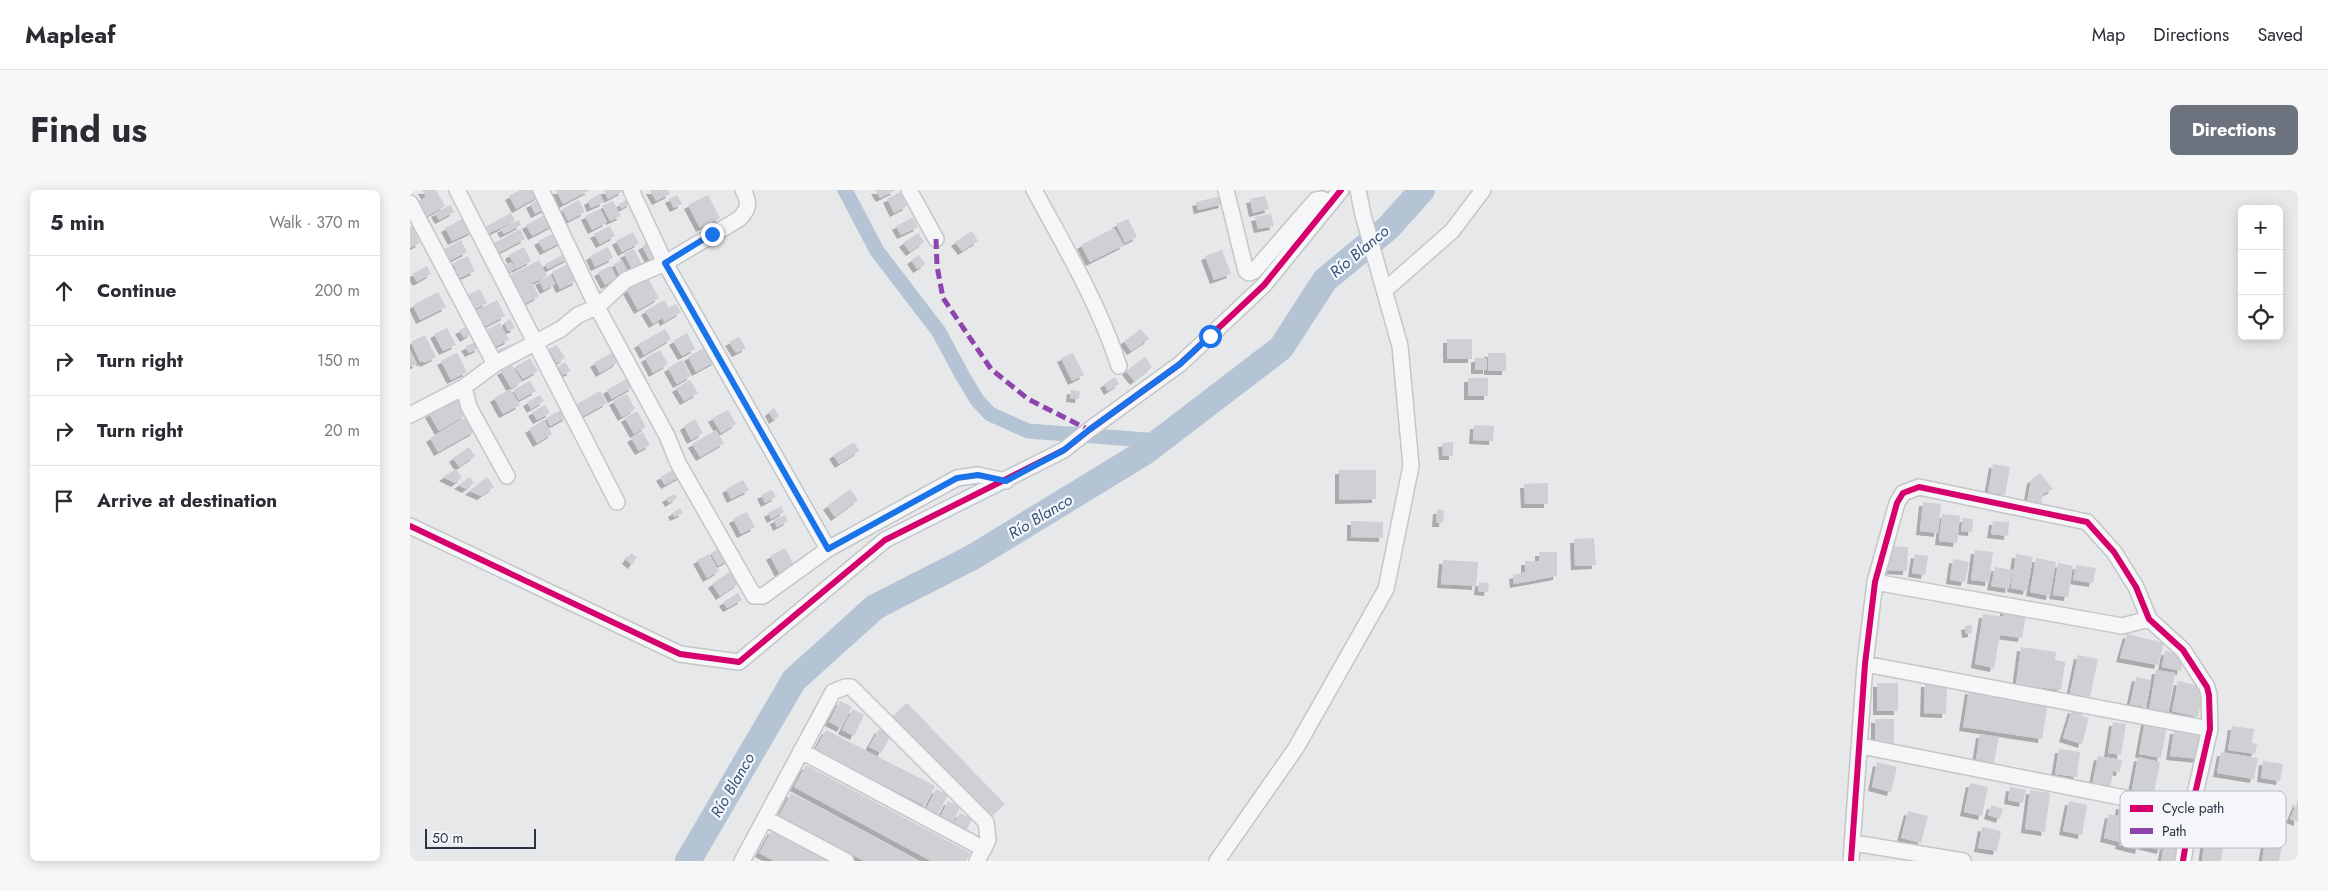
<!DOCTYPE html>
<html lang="en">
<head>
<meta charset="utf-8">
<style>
	:root { --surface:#fff; --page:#f7f7f7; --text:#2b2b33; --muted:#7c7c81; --line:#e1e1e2; --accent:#6c737f }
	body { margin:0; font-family:Jost,sans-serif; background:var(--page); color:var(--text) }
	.controls { position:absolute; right:15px; top:15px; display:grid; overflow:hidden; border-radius:8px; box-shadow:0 2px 12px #0003 }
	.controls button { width:45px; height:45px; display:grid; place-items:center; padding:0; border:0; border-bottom:1px solid var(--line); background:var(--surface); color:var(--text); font:25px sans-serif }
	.scale { position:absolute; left:15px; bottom:12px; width:111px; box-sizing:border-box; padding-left:5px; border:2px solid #2b3445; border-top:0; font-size:14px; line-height:18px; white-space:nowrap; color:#2b3445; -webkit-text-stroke:4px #f4f6f9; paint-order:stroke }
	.stop { position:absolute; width:15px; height:15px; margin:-11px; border:4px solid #1a73e8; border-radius:50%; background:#fff }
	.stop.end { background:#1a73e8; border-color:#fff; box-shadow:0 1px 5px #0008 }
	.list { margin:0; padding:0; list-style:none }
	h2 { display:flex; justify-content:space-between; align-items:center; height:65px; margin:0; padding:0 20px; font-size:21px }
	h2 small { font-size:16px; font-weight:400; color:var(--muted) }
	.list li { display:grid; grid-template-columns:32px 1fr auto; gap:15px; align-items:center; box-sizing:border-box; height:70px; padding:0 20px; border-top:1px solid var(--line) }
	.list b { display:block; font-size:19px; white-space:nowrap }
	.list em { font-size:16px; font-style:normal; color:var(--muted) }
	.icon { flex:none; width:28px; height:28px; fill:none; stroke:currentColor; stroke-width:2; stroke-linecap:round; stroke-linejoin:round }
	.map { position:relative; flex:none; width:1888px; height:671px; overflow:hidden; border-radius:8px }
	header { display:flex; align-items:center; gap:30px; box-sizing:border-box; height:70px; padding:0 25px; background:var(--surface); border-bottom:1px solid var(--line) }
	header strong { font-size:24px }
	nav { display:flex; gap:28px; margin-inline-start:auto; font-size:18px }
	.intro { display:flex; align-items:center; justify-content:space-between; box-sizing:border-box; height:120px; padding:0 30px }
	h1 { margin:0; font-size:35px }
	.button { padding:12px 22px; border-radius:8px; background:var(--accent); color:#fff; font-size:18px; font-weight:700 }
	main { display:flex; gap:30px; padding:0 30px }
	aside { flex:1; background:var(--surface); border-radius:8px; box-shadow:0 2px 12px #0003 }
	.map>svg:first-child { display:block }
</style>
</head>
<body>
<header>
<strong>Mapleaf</strong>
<nav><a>Map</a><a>Directions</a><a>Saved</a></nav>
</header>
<div class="intro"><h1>Find us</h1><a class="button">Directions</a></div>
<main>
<aside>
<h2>5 min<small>Walk · 370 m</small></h2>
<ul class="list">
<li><svg class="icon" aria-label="ahead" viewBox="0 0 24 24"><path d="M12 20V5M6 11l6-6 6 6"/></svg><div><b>Continue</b></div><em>200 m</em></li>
<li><svg class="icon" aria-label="right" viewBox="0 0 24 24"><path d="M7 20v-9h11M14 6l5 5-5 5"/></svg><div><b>Turn right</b></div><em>150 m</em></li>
<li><svg class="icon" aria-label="right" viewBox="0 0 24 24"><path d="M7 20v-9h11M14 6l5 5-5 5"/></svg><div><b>Turn right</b></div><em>20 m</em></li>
<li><svg class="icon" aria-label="arrive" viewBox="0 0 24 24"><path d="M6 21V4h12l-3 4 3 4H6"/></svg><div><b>Arrive at destination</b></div></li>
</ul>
</aside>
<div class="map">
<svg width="1888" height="671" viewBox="0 0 1888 671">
	<defs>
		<filter id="shadow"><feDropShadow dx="-4" dy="4" stdDeviation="0" flood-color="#0004"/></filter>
	</defs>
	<rect width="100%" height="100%" fill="#e6e8ea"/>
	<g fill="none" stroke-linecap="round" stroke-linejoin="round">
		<path stroke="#b4c4d5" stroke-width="15" d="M435 0 467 61 529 142 552 185 567 210 580 224 618 241 750 251"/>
		<path stroke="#b4c4d5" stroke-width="26" d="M278 671 384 490 465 417 563 367 735 262 871 158 915 90 978 38 1012 0"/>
	</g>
	<path fill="#ced0d3" filter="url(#shadow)" d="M12 0H26L35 16 15 27 7 12 16 7Z
		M110 0H126L129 6 106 19 99 6Z
		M146 0H180L153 14Z
		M196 0H212L213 1 198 9 194 1Z
		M240 0H258L260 4 246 11Z
		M465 0H486L470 8Z
		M490 2 497 16 484 23 477 9Z
		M190 4 194 12 181 18 178 11Z
		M267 5 272 14 264 18 259 9Z
		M298 5 310 28 290 38 278 15Z
		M811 6 813 14 788 20 786 12Z
		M855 6 859 19 843 23 840 9Z
		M132 8 137 18 125 24 120 14Z
		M218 9 221 13 211 19 209 14Z
		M169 10 175 22 158 31 152 19Z
		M203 11 211 26 200 31 192 16Z
		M41 15 44 22 29 30 25 23Z
		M190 19 197 32 182 40 175 26Z
		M141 22 147 33 122 46 116 35Z
		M101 23 105 31 78 44 75 37Z
		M861 24 864 36 848 39 845 27Z
		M56 27 63 41 42 51 35 38Z
		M503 27 508 37 491 45 486 36Z
		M718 29 727 47 715 53 706 34Z
		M109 30 111 35 94 44 91 39Z
		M2 36 10 53 0 58V37Z
		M200 36 205 46 190 54 184 44Z
		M704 38 714 55 680 72 671 55Z
		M110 39 115 49 88 63 82 54Z
		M150 40 155 50 134 61 128 51Z
		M562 41 568 51 552 61 545 52Z
		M223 42 229 53 212 62 206 51Z
		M508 43 514 52 500 62 493 53Z
		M51 50 57 62 39 71 33 60Z
		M241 51 249 66 240 71 232 56Z
		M114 57 121 71 106 79 99 65Z
		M198 57 203 68 185 77 180 66Z
		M224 59 233 76 223 81 214 64Z
		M812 60 821 84 804 90 795 66Z
		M156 63 159 68 138 79 135 74Z
		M509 65 515 74 507 79 501 70Z
		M58 66 65 81 50 88 43 73Z
		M129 70 137 86 122 93 129 106 111 116 99 86Z
		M212 70 218 82 210 86 204 74Z
		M101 72 105 79 99 82 95 75Z
		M158 74 167 91 150 99 142 82Z
		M17 76 21 84 7 92 2 84Z
		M201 76 207 89 195 95 188 82Z
		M141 85 145 94 134 100 129 91Z
		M238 88 249 108 228 120 217 100Z
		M70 99 77 113 65 119 58 105Z
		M28 102 36 117 10 130 3 115Z
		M87 110 95 126 74 137 65 121Z
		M254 110 259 118 266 114 271 122 254 132 252 128 243 134 235 121Z
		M100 129 105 138 98 141 94 133Z
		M90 133 99 150 85 157 76 140Z
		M58 136 62 143 54 148 49 140Z
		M37 138 46 155 33 161 24 144Z
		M255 139 261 149 234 165 228 154Z
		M731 139 739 149 721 161 714 151Z
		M277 143 285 159 272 166 263 151Z
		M15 145 26 167 14 173 13 171 10 172 1 152Z
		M329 147 336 158 326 163 319 152Z
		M1037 149H1062V169H1037Z
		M65 152 69 158 59 163 55 157Z
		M101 154 103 159 89 166 86 161Z
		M147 155 155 168 147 173 139 159Z
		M297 156 306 171 286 182 278 167Z
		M0 160 7 174 0 177Z
		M250 160 258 174 243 183 235 168Z
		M203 162 208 172 190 183 184 173Z
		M47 163 57 182 41 190 31 171Z
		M663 163 674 185 662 191 651 168Z
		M1078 163H1096V181H1078Z
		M735 167 742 177 724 191 716 181Z
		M120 168 128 181 113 189 105 177Z
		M1065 168H1077V180H1065Z
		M272 170 281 186 267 194 258 178Z
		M155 172 161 181 153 185 148 176Z
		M102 175 112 191 101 198 91 181Z
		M705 187 709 194 698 201 694 194Z
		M218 188 223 197 202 209 197 200Z
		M1058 188H1078V206H1058Z
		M280 190 288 203 274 211 266 198Z
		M120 191 126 201 109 210 103 200Z
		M100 199 110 215 93 224 84 208Z
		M661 200 670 201 669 209 660 208Z
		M190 201 197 213 173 226 167 214Z
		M217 204 225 219 212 227 203 211Z
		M130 205 134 211 121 219 117 212Z
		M46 208 56 225 29 241 19 224Z
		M135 215 140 223 127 230 122 222Z
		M364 218 369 226 363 230 359 222Z
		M152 219 157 227 140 236 136 228Z
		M318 220 326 234 311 243 302 228Z
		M227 221 236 237 224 244 215 228Z
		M57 227 65 241 28 262 20 248Z
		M285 229 293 243 281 250 274 236Z
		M134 230 142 244 127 253 119 239Z
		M1064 235 1084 236 1083 251 1063 250Z
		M306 240 314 253 290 267 282 254Z
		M233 242 240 255 229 261 221 248Z
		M444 252 449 261 429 274 423 265Z
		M1043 252V266H1033L1032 253Z
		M59 257 65 266 49 277 43 268Z
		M1583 274 1600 277 1595 305 1578 302Z
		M268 277 273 285 255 295 250 287Z
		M46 279 52 288 45 293 33 287Z
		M929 280H966V309L929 310Z
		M1630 283 1643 299 1633 304 1631 314 1617 312 1621 290Z
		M60 287 64 293 56 299 48 295Z
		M77 287 84 297 71 306 59 301Z
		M333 290 339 300 321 309 316 299Z
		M1138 293V314H1115L1114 294Z
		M440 299 448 310 425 327 417 316Z
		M362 300 366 307 355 313 351 305Z
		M264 304 267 308 259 313 256 308Z
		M1513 312 1531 314 1528 343 1510 341Z
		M371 316 374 322 361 329 358 323Z
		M270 318 273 323 264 327 262 323Z
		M1027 320H1034L1033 333H1026Z
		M337 322 345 337 331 344 323 329Z
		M1532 324 1550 326 1547 353 1529 351Z
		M375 325 378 331 367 337 364 330Z
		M1553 328 1563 329 1562 342 1551 341Z
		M941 331 973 332V348L941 347Z
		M1583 331 1599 332 1598 346 1581 344Z
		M1184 348 1186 375 1165 376 1164 349Z
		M313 356 320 369 308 376 301 363Z
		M1478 356 1498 357 1497 381 1476 380Z
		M375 358 384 375 369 383 360 366Z
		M1565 360 1583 362 1579 392 1561 390Z
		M1129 362H1147V386L1104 394 1103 385 1115 382V371H1129Z
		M221 363 227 367 222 375 216 370Z
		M299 364 309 381 297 388 287 370Z
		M1505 364 1518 366 1515 385 1502 383Z
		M1606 364 1623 367 1617 401 1601 398Z
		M1626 368 1646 372 1640 406 1620 402Z
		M1543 369 1559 372 1555 392 1540 390Z
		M1033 370 1068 372 1066 396 1031 394Z
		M1648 373 1663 376 1658 407 1643 405Z
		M1666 375 1686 378 1683 393 1663 390Z
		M1585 377 1603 380 1599 399 1581 396Z
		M321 381 329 393 310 406 302 394Z
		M1069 392 1079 393 1078 402 1068 401Z
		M328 403 332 410 317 418 313 412Z
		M1595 416 1617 420 1612 448 1590 445 1584 478 1565 474 1573 424 1593 427Z
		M1562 435V443L1556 444 1555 436Z
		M1717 444 1754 453 1748 475 1710 468Z
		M1611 457 1646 462 1645 470 1655 472 1651 500 1606 494Z
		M1755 461 1774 465 1771 481 1752 477Z
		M1668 465 1688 469 1680 507 1660 503Z
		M1746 480 1765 483 1758 523 1739 520Z
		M1726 487 1741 490 1736 517 1720 514Z
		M1768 491 1794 497 1788 527 1762 521Z
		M1467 493H1488V521H1467Z
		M1515 493 1537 494 1536 524 1514 523Z
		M1559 500 1638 512 1632 549 1553 537Z
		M430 511 442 517 431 538 419 532Z
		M497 513 595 614 579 628 482 527Z
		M443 519 454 525 444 546 432 540Z
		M1662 519 1673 522 1672 526 1679 528 1672 554 1653 548Z
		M1465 529H1484V553H1465Z
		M1735 531 1757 535 1751 568 1729 564Z
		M1703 532 1716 534 1711 565 1698 563Z
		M1822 536 1844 539 1842 553 1847 554 1845 564 1818 560Z
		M469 539 481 545 471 563 459 557Z
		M416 540 525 596 515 616 405 560Z
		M1764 540 1793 544 1790 569 1760 566Z
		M1570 544 1589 547 1584 573 1566 569Z
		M1649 559 1670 562 1667 587 1645 584Z
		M1811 562 1848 568 1844 589 1807 583Z
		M1688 566 1712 570 1710 582 1703 581 1700 599 1682 595Z
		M1728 567 1750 572 1743 608 1721 604Z
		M1853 571 1873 574 1870 591 1851 588Z
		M1467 572 1487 577 1481 602 1462 597Z
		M396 575 560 663 556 671H521L384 597Z
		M1560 593 1578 597 1572 626 1554 622Z
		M1600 597 1616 600 1613 613 1598 610Z
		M526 599 538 605 528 625 516 619Z
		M1620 600 1640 603 1635 642 1615 639Z
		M381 603 409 617 509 671H454L383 633 369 626Z
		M1888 610V632L1880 629Z
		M538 611 550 617 542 634 530 627Z
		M1659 611 1677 615 1672 645 1653 641Z
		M1581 615 1593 619 1590 629 1578 625Z
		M1710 615 1759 626 1751 660 1730 655 1729 660 1709 655 1710 652 1694 648 1699 624 1708 626Z
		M1498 621 1518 626 1511 653 1491 648Z
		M550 623 562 629 556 641 543 635Z
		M1572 637 1591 641 1587 661 1568 658Z
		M362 640 420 671H364L349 663Z
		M1756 644 1776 648 1771 671H1751Z
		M1856 646 1873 649 1869 671H1852Z
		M1795 648 1814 651 1811 671H1792Z"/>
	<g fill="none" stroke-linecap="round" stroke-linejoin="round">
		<g stroke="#c4c6c8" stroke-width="18">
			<path id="minor" d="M47 0 207 312
				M131 0 187 117 257 246 268 273 344 406H353L418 359 547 288 568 285 596 291
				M221 0 255 73 418 359
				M499 0 526 49
				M624 0C655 57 689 114 709 176
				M816 0 836 81 839 83 844 81 906 10 912 9 921 13
				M0 13 85 174
				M975 100 1042 41 1073 0
				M0 225 54 197
				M97 286 59 217 54 197 85 174 151 139 168 125 187 117 216 90 255 73 329 29C339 19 340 13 333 0
				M0 336 270 464 329 472 475 350 654 260 679 240 770 174 800 146 854 95 931 0
				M1465 392 1712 436 1739 429
				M1455 474 1800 539
				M1451 556 1781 621
				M391 561 574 659
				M355 628 436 671
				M1444 653 1553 671
				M332 671 423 502 435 497H441L576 632 578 650 567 671
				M807 671 886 558 976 399 1001 276 990 156 953 25 948 0
				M1441 671 1455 474 1465 392 1487 313 1493 303 1509 297 1677 332 1704 362 1726 397 1739 429 1773 460 1797 497 1799 505 1800 539 1781 621 1773 671"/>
		</g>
		<use href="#minor" stroke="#f5f6f7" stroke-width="15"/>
		<path stroke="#8e44ad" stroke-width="5" stroke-dasharray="10 5" stroke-linecap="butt" d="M526 49 527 76 533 108 581 179 618 209 679 240"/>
		<g stroke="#f4f6f9" stroke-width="9">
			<path id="cycleway" d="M0 336 270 464 329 472 475 350 654 260 679 240 770 174 800 146 854 95 931 0
				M1441 671 1455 474 1465 392 1487 313 1493 303 1509 297 1677 332 1704 362 1726 397 1739 429 1773 460 1797 497 1799 505 1800 539 1781 621 1773 671"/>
		</g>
		<use href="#cycleway" stroke="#d6006c" stroke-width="6"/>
	</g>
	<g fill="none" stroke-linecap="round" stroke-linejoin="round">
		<path stroke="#1a73e8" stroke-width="6" d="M302 44 255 73 418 359 547 288 568 285 596 291 654 260 679 240 770 174 800 146"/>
	</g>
	<g text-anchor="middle" stroke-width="4.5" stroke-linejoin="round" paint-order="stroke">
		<g font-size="16" font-style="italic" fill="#34527a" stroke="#f4f6f9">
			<text transform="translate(949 61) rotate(-40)" y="6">Río Blanco</text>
			<text transform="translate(630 326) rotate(-31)" y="6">Río Blanco</text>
			<text transform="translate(322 595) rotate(-60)" y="6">Río Blanco</text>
		</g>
	</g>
	<rect x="1710" y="601" width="166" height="57" rx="8" fill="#f4f6f9" stroke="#b8bcc3" stroke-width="1"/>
	<rect x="1720" y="615" width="23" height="7" fill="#d6006c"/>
	<rect x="1720" y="638" width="23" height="6" fill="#8e44ad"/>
	<g font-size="14" fill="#2b3445">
		<text x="1752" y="623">Cycle path</text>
		<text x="1752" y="646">Path</text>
	</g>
</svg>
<div class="controls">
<button>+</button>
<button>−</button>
<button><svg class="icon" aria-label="locate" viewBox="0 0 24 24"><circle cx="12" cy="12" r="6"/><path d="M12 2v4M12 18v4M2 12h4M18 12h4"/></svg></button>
</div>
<div class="scale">50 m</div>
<div class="stop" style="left:800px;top:146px"></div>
<div class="stop end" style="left:302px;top:44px"></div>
</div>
</main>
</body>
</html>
